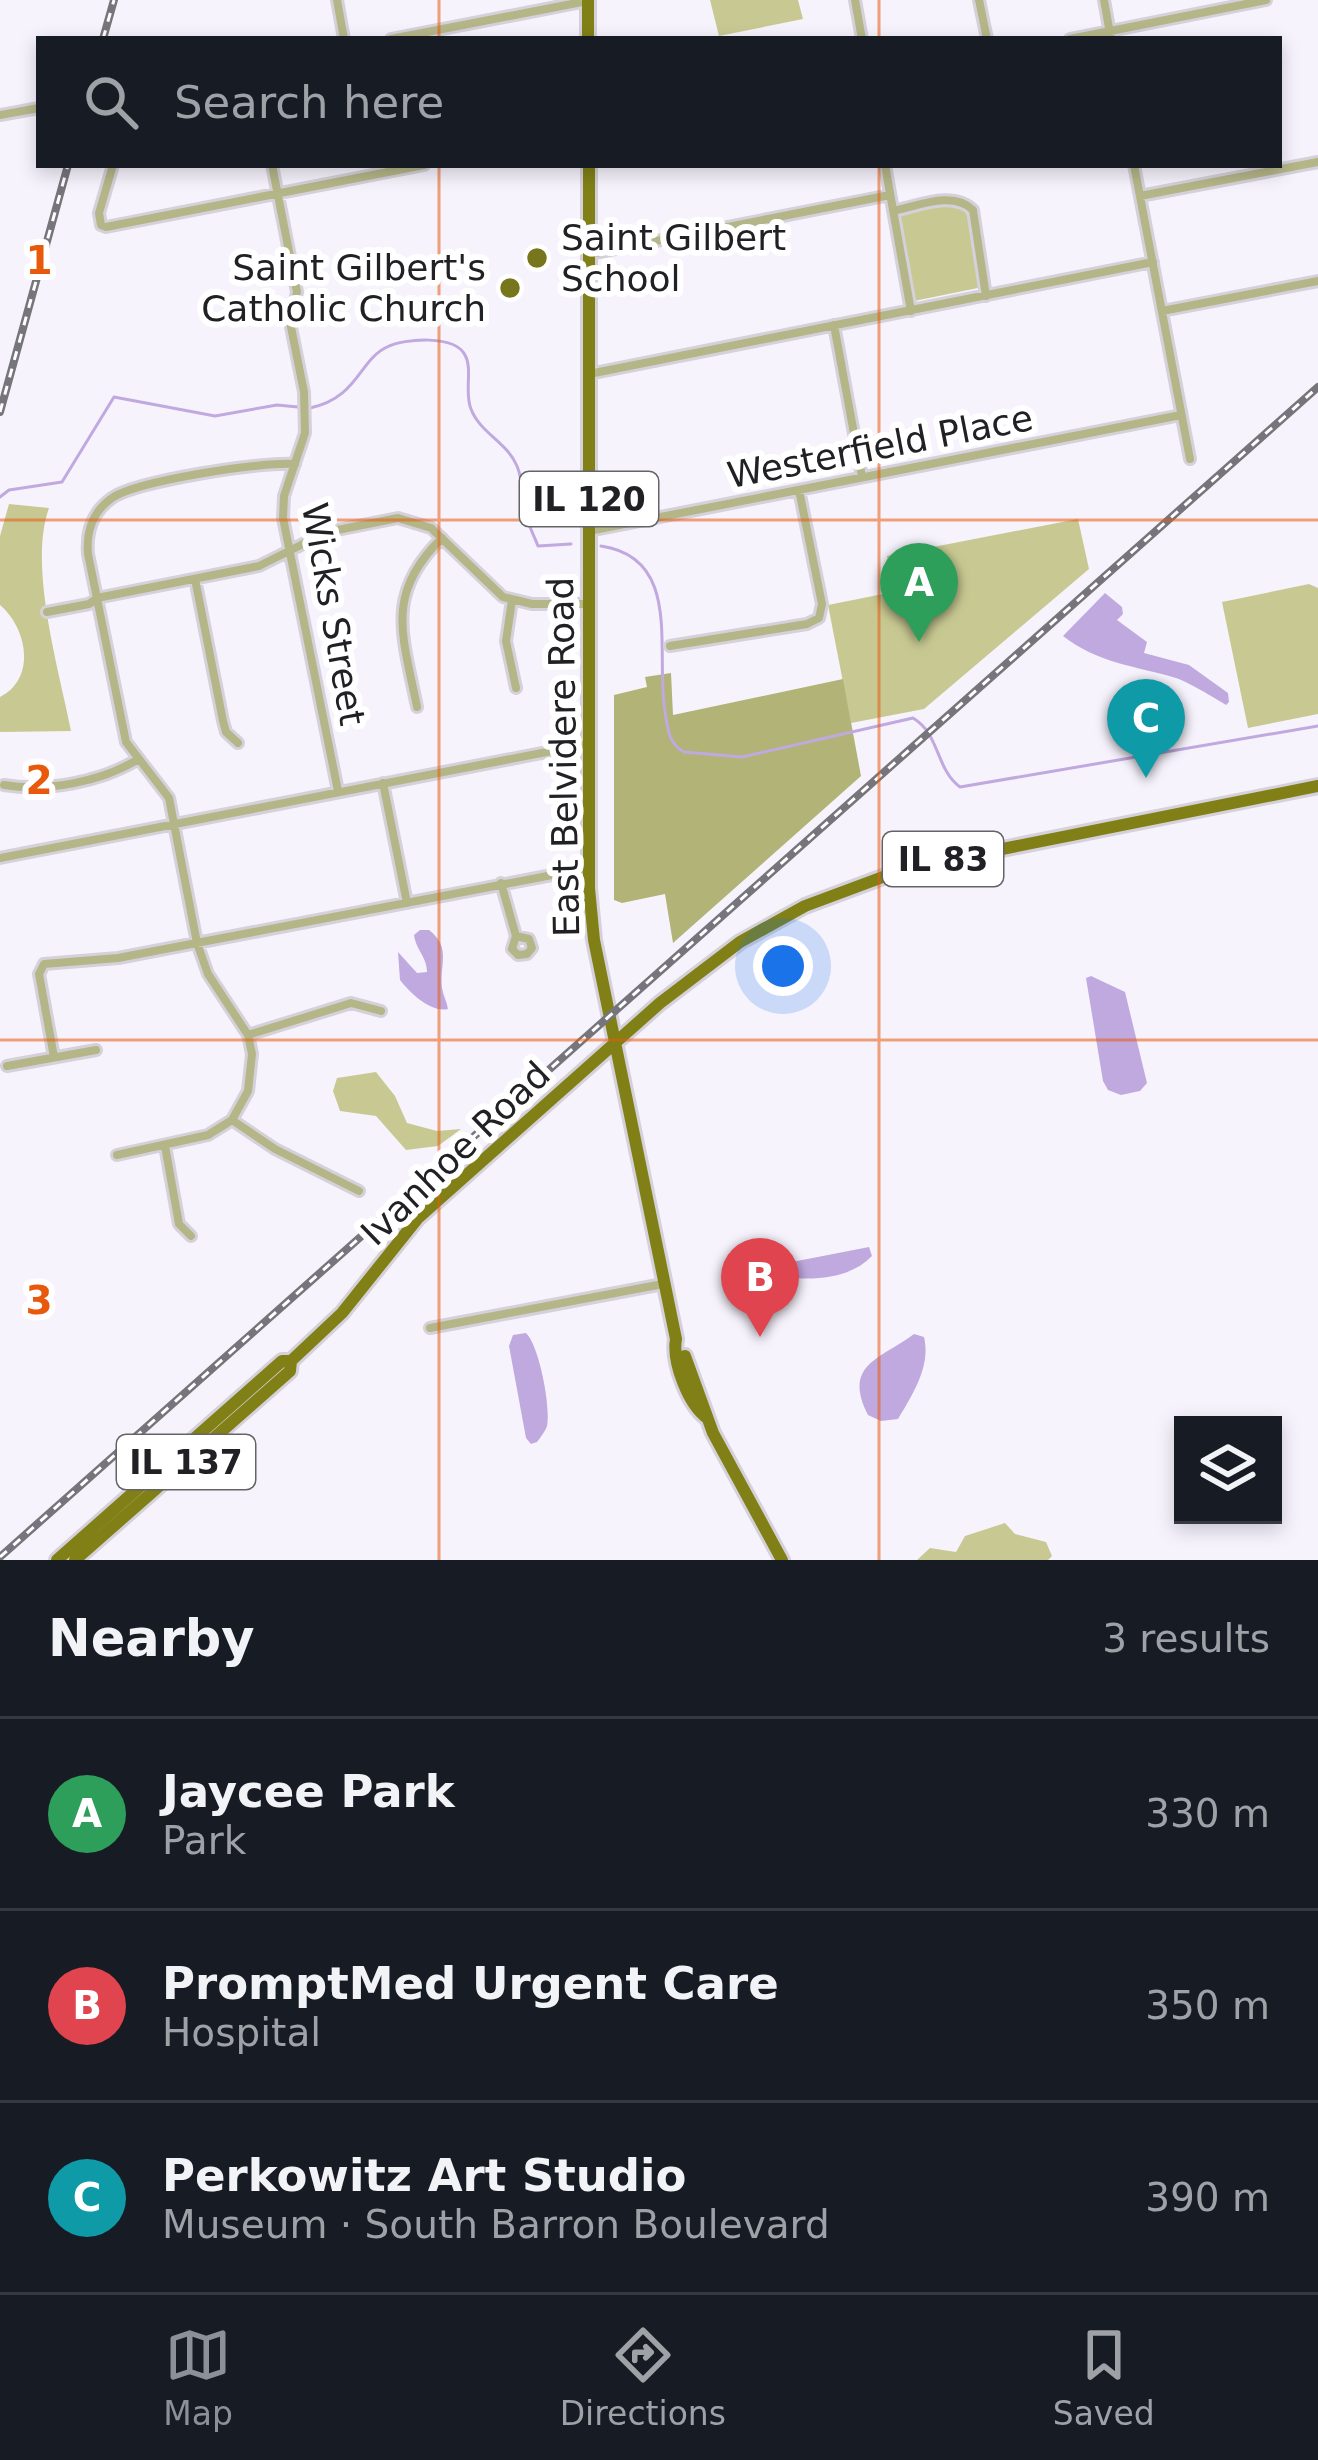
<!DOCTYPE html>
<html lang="en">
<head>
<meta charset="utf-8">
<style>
	:root { --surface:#171b24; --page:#242831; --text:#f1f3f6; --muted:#9ea1a6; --line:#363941; --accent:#8c9099 }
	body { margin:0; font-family:"DejaVu Sans",sans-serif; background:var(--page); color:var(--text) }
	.controls { position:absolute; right:36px; bottom:36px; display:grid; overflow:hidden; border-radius:0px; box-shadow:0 6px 18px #0003 }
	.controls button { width:108px; height:108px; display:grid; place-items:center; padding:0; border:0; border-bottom:3px solid var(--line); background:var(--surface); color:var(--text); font:60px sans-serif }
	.you { position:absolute; left:783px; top:966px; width:42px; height:42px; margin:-30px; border:9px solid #fff; border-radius:50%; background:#1a73e8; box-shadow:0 0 0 18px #1a73e833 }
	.badge { display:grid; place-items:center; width:78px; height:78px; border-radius:50%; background:var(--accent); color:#fff; font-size:39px; font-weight:700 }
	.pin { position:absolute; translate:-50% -99px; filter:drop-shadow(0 3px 6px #0008) }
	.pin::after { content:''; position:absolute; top:63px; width:42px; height:36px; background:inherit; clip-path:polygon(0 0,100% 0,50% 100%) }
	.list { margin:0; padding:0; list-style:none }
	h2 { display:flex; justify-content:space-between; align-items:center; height:156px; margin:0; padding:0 48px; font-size:51px }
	h2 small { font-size:39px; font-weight:400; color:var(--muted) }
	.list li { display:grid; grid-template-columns:78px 1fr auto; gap:36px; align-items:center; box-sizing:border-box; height:192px; padding:0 48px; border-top:3px solid var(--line) }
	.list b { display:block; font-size:45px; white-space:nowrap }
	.list p { margin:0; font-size:39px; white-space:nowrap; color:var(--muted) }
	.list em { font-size:39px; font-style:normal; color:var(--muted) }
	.icon { flex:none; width:66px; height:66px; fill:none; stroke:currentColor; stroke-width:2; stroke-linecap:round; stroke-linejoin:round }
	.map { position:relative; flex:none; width:1318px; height:1560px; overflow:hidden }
	.search { position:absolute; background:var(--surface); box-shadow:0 6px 18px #0003; left:36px; right:36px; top:36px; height:132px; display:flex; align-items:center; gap:30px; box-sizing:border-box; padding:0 42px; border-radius:0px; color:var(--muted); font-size:45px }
	.sheet { height:732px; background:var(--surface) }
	nav { display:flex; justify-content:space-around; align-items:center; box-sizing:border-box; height:168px; border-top:3px solid var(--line); background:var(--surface); font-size:33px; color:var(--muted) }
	nav a { display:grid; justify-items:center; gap:6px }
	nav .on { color:var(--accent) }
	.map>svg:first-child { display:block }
</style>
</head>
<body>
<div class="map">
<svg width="1318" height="1560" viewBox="0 0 1318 1560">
	<rect width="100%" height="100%" fill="#f7f3fd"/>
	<path fill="#c8c992" d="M710 0H798L803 19 719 36Z
		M953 203C979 212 978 262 983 287L914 301 899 215Z
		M9 504 49 508C28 566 59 669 71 731L0 732V697C36 679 28 629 0 605V536Z
		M1078 519 1089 569 924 709 851 723 828 605 893 592 887 556Z
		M1309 584 1318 588V714L1248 728 1222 602Z
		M376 1072 395 1096 407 1123 437 1131 461 1129 438 1146 406 1150 376 1116 340 1111 333 1091 337 1078Z
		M1005 1523 1015 1534 1046 1542 1052 1556 1048 1560H917L930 1548 956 1552 965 1536Z"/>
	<path fill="#b2b377" d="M671 673 673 715 843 679 861 776 673 943 665 894 622 903 614 900V695L647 687 645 677Z"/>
	<path fill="#c0a9df" d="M1105 593 1122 607 1123 614 1117 620 1147 642 1144 653 1189 665 1228 693 1229 702 1226 705C1215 698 1186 681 1176 678 1136 666 1097 663 1063 636Z
		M420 930H429C452 948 439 964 442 988 443 995 447 1002 448 1009 431 1013 410 993 400 980L398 952 417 973 427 972C427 957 416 950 414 935Z
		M1091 976 1125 992 1147 1083 1140 1091 1121 1095 1108 1090 1103 1081 1086 978Z
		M869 1247 872 1256C851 1278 815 1281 786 1277L785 1269 792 1262Z
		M526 1333C539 1345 551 1407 547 1426 546 1430 540 1438 537 1442L531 1444 526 1438 509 1346 513 1335Z
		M914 1334 924 1337C931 1366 913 1394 898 1419L881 1421 868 1415C842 1364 881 1359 914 1334Z"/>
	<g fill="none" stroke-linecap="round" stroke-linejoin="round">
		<path stroke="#c0a9df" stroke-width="3" d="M310 408C358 398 359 360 387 347 405 338 455 335 465 355 473 369 464 392 471 409 480 433 507 442 517 466 523 480 522 496 525 511 527 523 534 535 538 546L571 544
			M0 497 9 490 62 482 114 397 215 416 277 405 298 407
			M601 546C683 558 655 651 665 712 668 729 668 743 684 752L742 757 913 718C940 734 936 770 960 787L1318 726"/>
		<g stroke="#d5d1da" stroke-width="14">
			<path id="street" d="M337 0 344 39
				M855 0 862 39
				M979 0 987 39
				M1104 0 1111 39
				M391 39 587 1
				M1070 39 1266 0
				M0 115 39 108
				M113 165 99 213 101 225 106 227 424 165
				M272 165 297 292 290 322 304 392 305 433 284 496 283 518 338 791
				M885 165 911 311
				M1134 165 1190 459
				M1140 196 1318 162
				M893 211C918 206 953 190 973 210L986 296
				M590 254 890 195
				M1162 311 1318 281
				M834 325 862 477
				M589 374 1153 262
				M589 531 1181 415
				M195 579 223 721 226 732 238 743
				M512 600 506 641 516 688
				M47 612 89 604 97 598 259 566 327 532 398 518 431 528 503 597 532 604H589
				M670 646 807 624 819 618 822 604 799 490
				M417 707C403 636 384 594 442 538
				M383 783 407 903
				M4 785C47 792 100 782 137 760
				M0 858 588 744
				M501 883 516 936 512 949 518 955 527 954 532 948 529 939 516 936
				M248 1035 351 1003 381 1011
				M54 1057 39 974 44 964 118 958 589 868
				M7 1066 96 1050
				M232 1120 275 1149 359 1191
				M165 1146 179 1224 191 1236
				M117 1155 208 1135 232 1120 248 1091 252 1054 248 1035 208 974 197 943 169 798 126 742 88 554C86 531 92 512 112 498 136 481 264 461 295 464
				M430 1328 663 1284"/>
		</g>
		<g stroke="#d5d1da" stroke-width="18">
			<path id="primary" d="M588 0V39
				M589 165V888L594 940 676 1339C672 1362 688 1404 707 1418
				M685 1356 713 1433 782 1560
				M57 1560 282 1361H291
				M75 1560 290 1371 291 1361 342 1313 418 1218 660 1003 740 942 805 906 907 868 1318 786"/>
		</g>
		<use href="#street" stroke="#b5b688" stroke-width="8"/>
		<use href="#primary" stroke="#818017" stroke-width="12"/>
		<g stroke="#77757c" stroke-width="8">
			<path id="rail" d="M103 39 114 0
				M0 412 68 165
				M0 1557 1318 387"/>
		</g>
		<use href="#rail" stroke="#fff" stroke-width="3" stroke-dasharray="9" stroke-linecap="butt"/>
	</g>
	<path fill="none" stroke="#e8590c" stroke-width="3" stroke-opacity="0.55" d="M439 0V39M879 0V39M439 165V1560M879 165V1560M0 520H1318M0 1040H1318"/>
	<g fill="#77761c" stroke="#fff" stroke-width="4.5">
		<circle cx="537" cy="258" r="12"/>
		<circle cx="510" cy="288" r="12"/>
	</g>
	<g text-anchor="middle" stroke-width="12" stroke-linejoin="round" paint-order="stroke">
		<g fill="#fff" stroke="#646366" stroke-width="3">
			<rect x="520" y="472" width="138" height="54" rx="9"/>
			<rect x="883" y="832" width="120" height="54" rx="9"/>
			<rect x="117" y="1435" width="138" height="54" rx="9"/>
		</g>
		<g font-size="33" font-weight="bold" fill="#212024">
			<text x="589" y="511">IL 120</text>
			<text x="943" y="871">IL 83</text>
			<text x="186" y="1474">IL 137</text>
		</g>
		<g font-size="36" fill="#212024" stroke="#fff" text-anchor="start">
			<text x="561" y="250">Saint Gilbert<tspan x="561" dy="41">School</tspan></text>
			<text x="486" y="280" text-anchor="end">Saint Gilbert's<tspan x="486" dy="41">Catholic Church</tspan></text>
		</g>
		<g font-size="36" fill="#212024" stroke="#fff">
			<text transform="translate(880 446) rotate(-11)" y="13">Westerfield Place</text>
			<text transform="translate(334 614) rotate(80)" y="13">Wicks Street</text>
			<text transform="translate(563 757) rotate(-91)" y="13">East Belvidere Road</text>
			<text transform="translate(455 1153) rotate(-44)" y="13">Ivanhoe Road</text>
		</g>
	</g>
	<g font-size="39" text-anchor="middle" font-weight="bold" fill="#e8590c" stroke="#fff" stroke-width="12" stroke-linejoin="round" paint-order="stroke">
		<text x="39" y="274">1</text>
		<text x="39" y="794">2</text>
		<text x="39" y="1314">3</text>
	</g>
</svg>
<div class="controls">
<button><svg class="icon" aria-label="layers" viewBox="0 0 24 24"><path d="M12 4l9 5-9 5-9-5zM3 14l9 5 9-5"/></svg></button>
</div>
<div class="you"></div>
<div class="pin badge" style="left:919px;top:642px;background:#2e9e5b">A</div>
<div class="pin badge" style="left:760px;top:1337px;background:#e0444e">B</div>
<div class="pin badge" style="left:1146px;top:778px;background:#0f9aa8">C</div>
<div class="search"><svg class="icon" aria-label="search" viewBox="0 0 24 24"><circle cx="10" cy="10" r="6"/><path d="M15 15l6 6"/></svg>Search here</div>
</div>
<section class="sheet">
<h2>Nearby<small>3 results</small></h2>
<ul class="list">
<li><span class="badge" style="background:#2e9e5b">A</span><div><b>Jaycee Park</b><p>Park</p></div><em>330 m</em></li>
<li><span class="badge" style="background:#e0444e">B</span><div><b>PromptMed Urgent Care</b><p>Hospital</p></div><em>350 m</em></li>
<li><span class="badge" style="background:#0f9aa8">C</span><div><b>Perkowitz Art Studio</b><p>Museum · South Barron Boulevard</p></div><em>390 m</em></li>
</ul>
</section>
<nav>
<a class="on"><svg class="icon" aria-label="map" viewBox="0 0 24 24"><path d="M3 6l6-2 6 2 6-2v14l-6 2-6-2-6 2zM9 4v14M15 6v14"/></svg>Map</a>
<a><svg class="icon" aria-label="directions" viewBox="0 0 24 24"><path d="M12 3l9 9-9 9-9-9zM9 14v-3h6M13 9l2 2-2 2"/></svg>Directions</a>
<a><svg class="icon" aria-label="saved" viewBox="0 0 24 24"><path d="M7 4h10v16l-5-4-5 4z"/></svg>Saved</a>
</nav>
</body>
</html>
